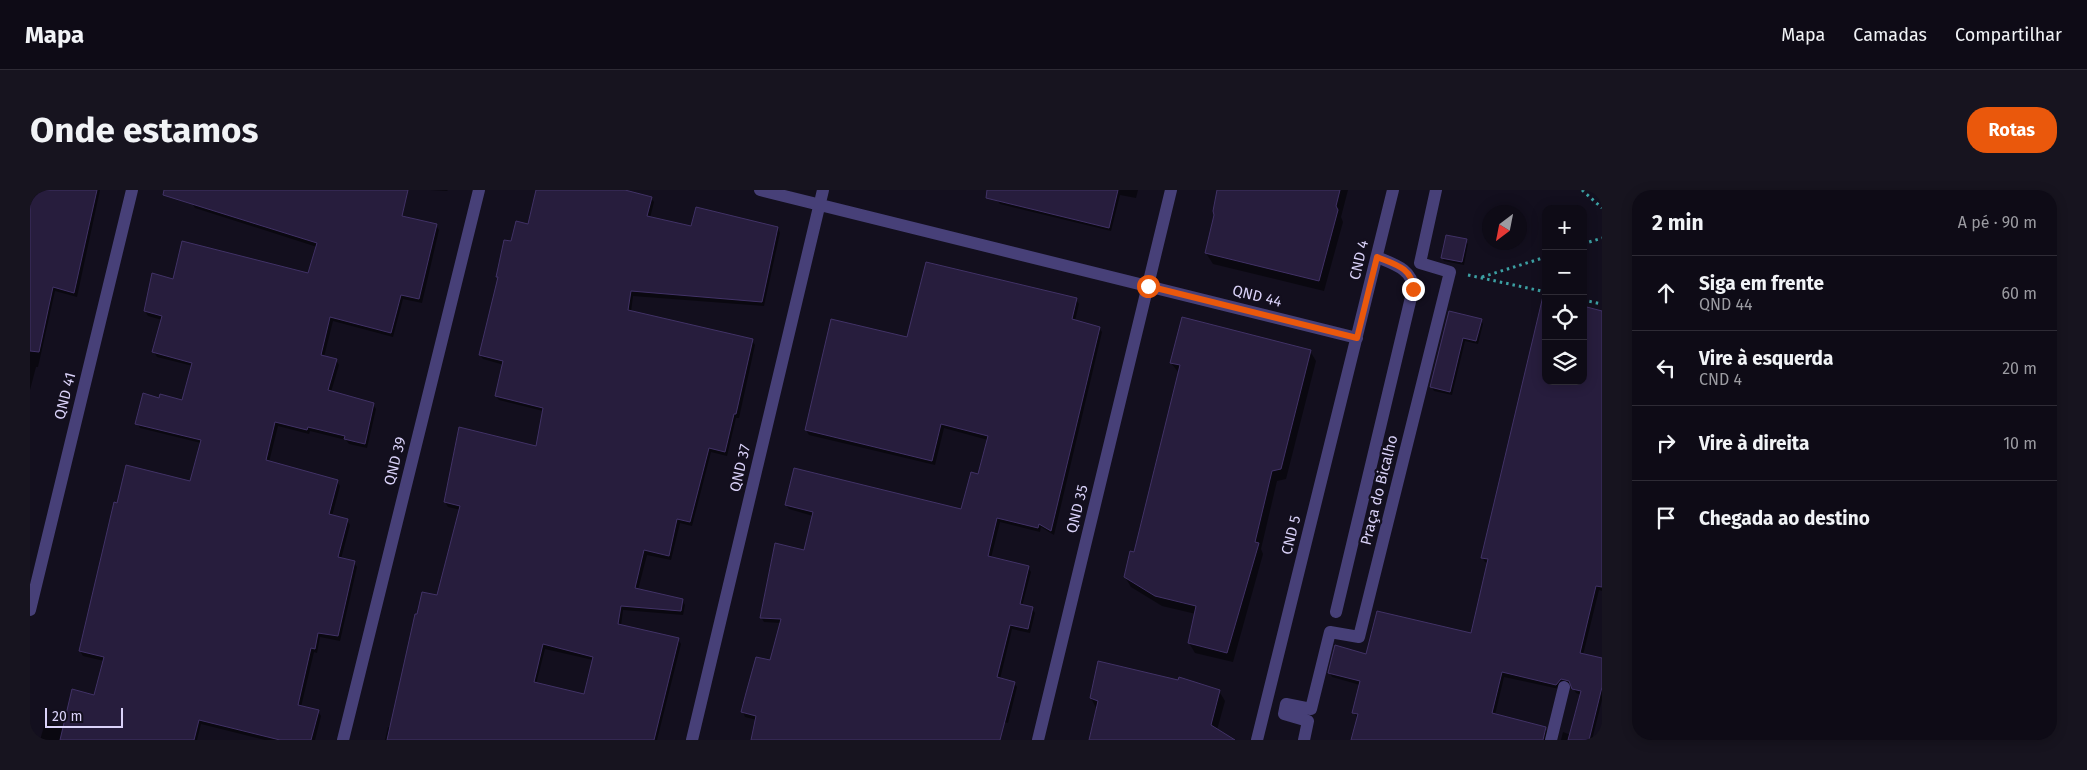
<!DOCTYPE html>
<html lang="pt">
<head>
<meta charset="utf-8">
<style>
	:root { --surface:#0e0b16; --page:#17141f; --text:#f1f3f6; --muted:#9b9ba1; --line:#2e2b35; --accent:#ea580c }
	body { margin:0; font-family:"Fira Sans",sans-serif; background:var(--page); color:var(--text) }
	.controls { position:absolute; right:15px; top:15px; display:grid; overflow:hidden; border-radius:10px; box-shadow:0 2px 12px #0003 }
	.controls button { width:45px; height:45px; display:grid; place-items:center; padding:0; border:0; border-bottom:1px solid var(--line); background:var(--surface); color:var(--text); font:25px sans-serif }
	.compass { position:absolute; left:1452px; top:15px; width:45px; height:45px; border-radius:50%; background:var(--surface); box-shadow:0 2px 12px #0003; rotate:212deg }
	.scale { position:absolute; left:15px; bottom:12px; width:78px; box-sizing:border-box; padding-left:5px; border:2px solid #dad2f9; border-top:0; font-size:14px; line-height:18px; white-space:nowrap; color:#dad2f9; -webkit-text-stroke:4px #130f1e; paint-order:stroke }
	.stop { position:absolute; width:15px; height:15px; margin:-11px; border:4px solid #ea580c; border-radius:50%; background:#fff }
	.stop.end { background:#ea580c; border-color:#fff; box-shadow:0 1px 5px #0008 }
	.list { margin:0; padding:0; list-style:none }
	h2 { display:flex; justify-content:space-between; align-items:center; height:65px; margin:0; padding:0 20px; font-size:21px }
	h2 small { font-size:16px; font-weight:400; color:var(--muted) }
	.list li { display:grid; grid-template-columns:32px 1fr auto; gap:15px; align-items:center; box-sizing:border-box; height:75px; padding:0 20px; border-top:1px solid var(--line) }
	.list b { display:block; font-size:19px; white-space:nowrap }
	.list p { margin:0; font-size:16px; white-space:nowrap; color:var(--muted) }
	.list em { font-size:16px; font-style:normal; color:var(--muted) }
	.icon { flex:none; width:28px; height:28px; fill:none; stroke:currentColor; stroke-width:2; stroke-linecap:round; stroke-linejoin:round }
	.map { position:relative; flex:none; width:1572px; height:550px; overflow:hidden; border-radius:20px }
	header { display:flex; align-items:center; gap:30px; box-sizing:border-box; height:70px; padding:0 25px; background:var(--surface); border-bottom:1px solid var(--line) }
	header strong { font-size:24px }
	nav { display:flex; gap:28px; margin-inline-start:auto; font-size:18px }
	.intro { display:flex; align-items:center; justify-content:space-between; box-sizing:border-box; height:120px; padding:0 30px }
	h1 { margin:0; font-size:35px }
	.button { padding:12px 22px; border-radius:20px; background:var(--accent); color:#fff; font-size:18px; font-weight:700 }
	main { display:flex; gap:30px; padding:0 30px }
	aside { flex:1; background:var(--surface); border-radius:20px; box-shadow:0 2px 12px #0003 }
	.map>svg:first-child { display:block }
</style>
</head>
<body>
<header>
<strong>Mapa</strong>
<nav><a>Mapa</a><a>Camadas</a><a>Compartilhar</a></nav>
</header>
<div class="intro"><h1>Onde estamos</h1><a class="button">Rotas</a></div>
<main>
<div class="map">
<svg width="1572" height="550" viewBox="0 0 1572 550">
	<rect width="100%" height="100%" fill="#130f1e"/>
	<path fill="#0007" fill-rule="evenodd" d="M0 0H70L47 107 25 101 8 177H6L0 200Z
		M165 0H283L406 35 409 40 392 113 373 109 363 147 303 131 294 167 306 170 309 175 301 202 343 214 346 219 337 258 319 254 316 250 280 241 279 244 248 236 239 272 307 291 310 296 302 326 317 330 320 335 311 369 324 372 327 377 310 451 290 447 287 463 284 462 271 517 288 521 291 526 285 550H235L171 534 167 550H10L15 533 34 537 65 506 74 471 53 466 50 461 161 292 171 253 110 238 107 233 130 209 153 211 163 176 127 167 124 162 132 130 118 126 115 121 144 90 279 85 287 57 165 18 162 13Z
		M400 0H418L417 1Z
		M508 0H589L621 8 624 12 620 28 662 38H748L750 43 734 116 603 106 601 122 722 150 725 155 709 228H706L697 266 681 262 662 336 650 333 641 370 617 365 608 400 652 410 655 415 653 425 593 420 591 436 648 449 651 454 627 550H355L358 537H361L387 426 408 407 431 320 418 317 415 312 507 257 513 221 469 210 466 206 474 175 453 169 450 165 469 90 467 87 482 53 499 36ZM515 459 563 470 555 506 506 494Z
		M970 0H1108L1106 8 1090 5 1081 41 970 14 967 10Z
		M1189 0H1318L1311 27 1313 32 1294 101 1183 74 1176 63 1186 25Z
		M1436 51 1438 54 1434 75 1414 71 1412 67Z
		M1046 109 1049 114 1045 131 1069 138 1072 142 1024 345 1011 337 1010 342 970 332 961 368 998 377 1001 382 992 416 1002 418 1005 423 1000 443 982 439 970 489 984 493 987 497 978 533 962 528 937 550H722L727 530 715 527 713 522 741 472 751 433 734 432 731 427 775 361 783 326 759 319 756 315 932 321 949 286 958 250 914 238 905 275 779 245 776 240 878 148Z
		M1572 122V401L1569 400 1553 465 1572 469V510L1562 550H1531L1533 542 1541 545 1551 505 1546 503 1542 495 1539 493 1531 496 1529 499 1474 487 1465 525 1515 538 1518 543 1517 550H1323L1328 528 1323 522 1330 495 1302 487 1300 483 1337 465 1441 445 1458 373 1455 372 1452 367 1516 191H1553Z
		M1420 123 1451 130 1453 134 1448 154 1435 151 1422 205 1404 201 1402 197Z
		M1280 161 1286 171 1256 289 1247 291 1231 359 1233 364 1203 472 1165 463 1159 453 1166 424 1132 416 1101 397 1095 387 1105 363 1149 183 1141 173Z
		M1189 501 1195 511 1187 540 1193 550H1062L1066 518 1061 508Z"/>
	<path fill="#271d3d" stroke="#413266" fill-rule="evenodd" d="M0 0H67L44 103 23 97 9 162 0 161Z
		M134 0H378L372 26 407 34 389 109 371 105 361 143 300 127 291 165 307 169 298 200 344 213 335 254 314 249 315 246 278 237 277 240 245 232 236 270 308 290 299 324 318 329 308 367 325 371 308 446 288 443 285 459 281 458 268 515 289 520 281 550H250L169 530 164 550H30L42 499 64 505 74 467 49 461 84 312 87 313 96 275 160 291 171 250 105 234 113 203 129 208 130 204 152 210 162 173 122 162 132 126 114 121 122 83 143 89 152 51 278 83 287 53 133 5Z
		M506 0H595L622 7 617 26 661 36 666 17 748 37 732 112 601 101 598 120 723 149 706 224H704L695 262 679 258 660 332 647 329 639 366 614 360 605 398 653 409 651 421 591 416 588 434 649 448 624 550H357L385 424H387L392 402 407 405 430 316 414 312 429 237 506 256 513 218 465 206 473 171 449 165 468 87H466L474 50 481 51 486 31 498 34ZM513 454 563 467 554 504 504 492Z
		M957 0H1088L1079 38 956 8Z
		M1187 0H1310L1306 16 1308 20 1289 91 1175 63 1184 25 1183 21Z
		M1416 45 1437 49 1432 72 1411 68Z
		M896 72 1047 108 1042 129 1070 137 1021 341 1009 334 1008 338 967 328 958 366 999 376 990 414 1003 417 998 439 980 435 967 487 985 492 970 550H721L726 526 711 522 716 503 726 467 740 470 751 429 730 428 745 353 774 360 783 322 755 315 764 278 931 319 941 282 948 284 958 246 911 234 902 271 775 240 801 129 877 147Z
		M1513 106 1516 107V191H1553V116L1572 121V397L1566 396 1550 463 1572 468V497L1559 550H1538L1551 501 1542 499 1539 491 1531 489 1526 495 1472 482 1462 523 1516 537 1513 550H1321L1328 524 1322 523 1330 491 1298 483 1305 455 1336 464 1347 421 1441 443 1458 369 1451 368Z
		M1419 121 1452 129 1446 151 1433 148 1420 202 1400 197Z
		M1152 127 1281 160 1251 279 1242 281 1225 352 1229 353 1197 463 1158 453 1166 416 1125 406 1094 387 1100 361 1104 362 1150 175 1140 173Z
		M1068 471 1148 490 1149 487 1190 500 1181 535 1205 550H1059L1068 511 1060 508Z"/>
	<g fill="none" stroke-linecap="round" stroke-linejoin="round">
		<path stroke="#3ca0a3" stroke-width="3" stroke-dasharray="2.5 4" stroke-linecap="butt" d="M1552 0 1572 18
			M1553 54 1572 48
			M1438 85 1516 102
			M1452 87 1516 67
			M1553 110 1572 114"/>
		<path stroke="#474078" stroke-width="12" d="M1306 422 1383 99C1383 79 1363 74 1347 67
			M1521 550 1534 497"/>
		<path stroke="#474078" stroke-width="12" d="M1274 550 1278 531 1254 524 1256 514 1281 519 1300 442 1329 447 1420 82 1390 73 1406 0"/>
		<path stroke="#474078" stroke-width="12" d="M730 0 1327 148
			M0 420 102 0
			M313 550 449 0
			M662 550 793 0
			M1008 550 1141 0
			M1227 550 1363 0"/>
	</g>
	<g fill="none" stroke-linecap="round" stroke-linejoin="round">
		<path stroke="#ea580c" stroke-width="6" d="M1118 96 1327 148 1347 67C1364 74 1383 78 1383 99"/>
	</g>
	<g text-anchor="middle" stroke-width="4.5" stroke-linejoin="round" paint-order="stroke">
		<g font-size="15" fill="#dad2f9" stroke="#130f1e">
			<text transform="translate(1329 70) rotate(-77)" y="5">CND 4</text>
			<text transform="translate(1227 106) rotate(14)" y="5">QND 44</text>
			<text transform="translate(35 206) rotate(-76)" y="5">QND 41</text>
			<text transform="translate(365 271) rotate(-76)" y="5">QND 39</text>
			<text transform="translate(710 278) rotate(-77)" y="5">QND 37</text>
			<text transform="translate(1349 300) rotate(-76)" y="5">Praça do Bicalho</text>
			<text transform="translate(1047 319) rotate(-76)" y="5">QND 35</text>
			<text transform="translate(1261 345) rotate(-76)" y="5">CND 5</text>
		</g>
	</g>
</svg>
<div class="controls">
<button>+</button>
<button>−</button>
<button><svg class="icon" aria-label="locate" viewBox="0 0 24 24"><circle cx="12" cy="12" r="6"/><path d="M12 2v4M12 18v4M2 12h4M18 12h4"/></svg></button>
<button><svg class="icon" aria-label="layers" viewBox="0 0 24 24"><path d="M12 4l9 5-9 5-9-5zM3 14l9 5 9-5"/></svg></button>
</div>
<svg class="compass" viewBox="-18 -18 36 36"><path d="M0-13l5 13h-10z" fill="#e53935"/><path d="M0 13l5-13h-10z" fill="#9b9ba1"/></svg>
<div class="scale">20 m</div>
<div class="stop" style="left:1118px;top:96px"></div>
<div class="stop end" style="left:1383px;top:99px"></div>
</div>
<aside>
<h2>2 min<small>A pé · 90 m</small></h2>
<ul class="list">
<li><svg class="icon" aria-label="ahead" viewBox="0 0 24 24"><path d="M12 20V5M6 11l6-6 6 6"/></svg><div><b>Siga em frente</b><p>QND 44</p></div><em>60 m</em></li>
<li><svg class="icon" aria-label="left" viewBox="0 0 24 24"><path d="M17 20v-9H6M10 6l-5 5 5 5"/></svg><div><b>Vire à esquerda</b><p>CND 4</p></div><em>20 m</em></li>
<li><svg class="icon" aria-label="right" viewBox="0 0 24 24"><path d="M7 20v-9h11M14 6l5 5-5 5"/></svg><div><b>Vire à direita</b></div><em>10 m</em></li>
<li><svg class="icon" aria-label="arrive" viewBox="0 0 24 24"><path d="M6 21V4h12l-3 4 3 4H6"/></svg><div><b>Chegada ao destino</b></div></li>
</ul>
</aside>
</main>
</body>
</html>
